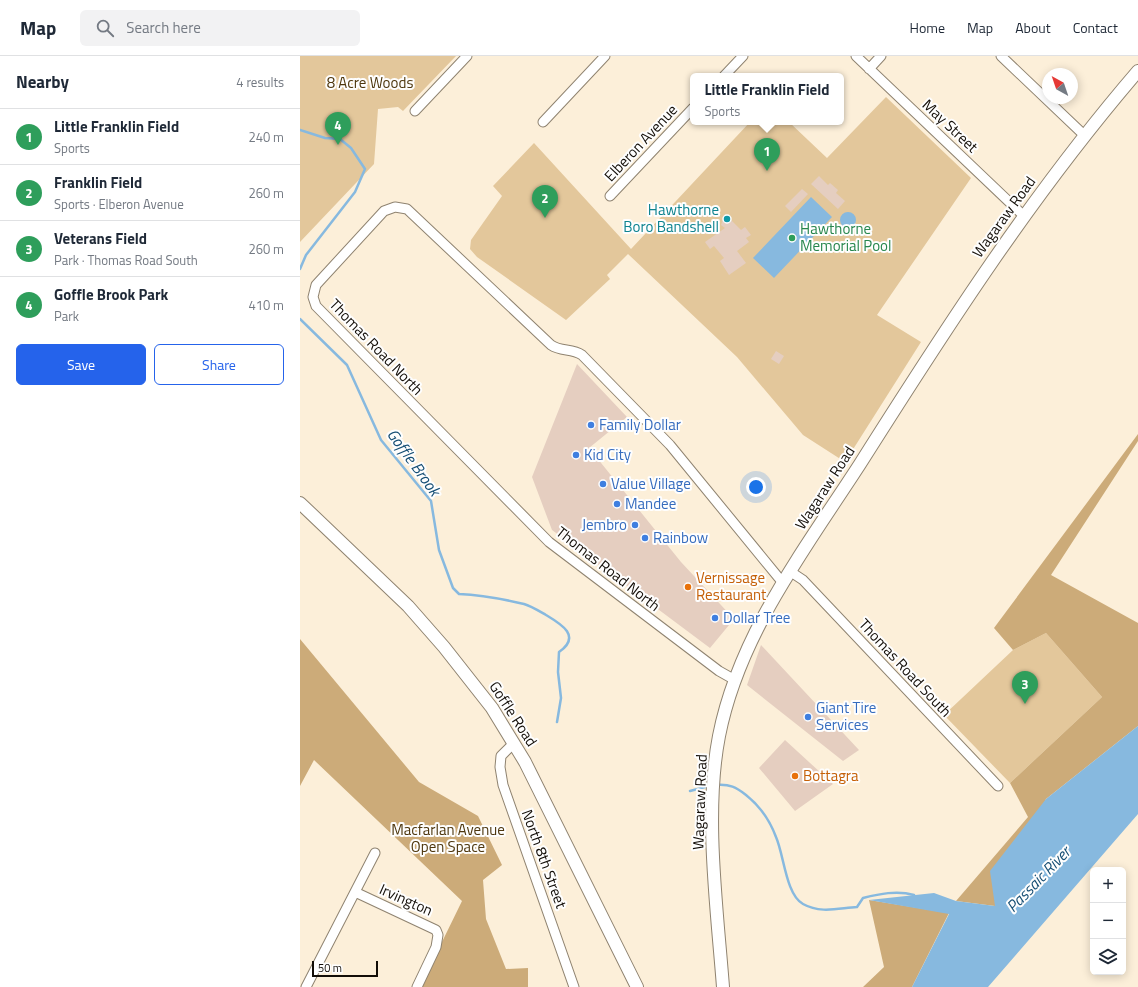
<!DOCTYPE html>
<html lang="en">
<head>
<meta charset="utf-8">
<style>
	:root { --surface:#fff; --page:#f2f2f3; --text:#1f2937; --muted:#747a83; --line:#e0e1e3; --accent:#2563eb }
	body { margin:0; font-family:"Titillium Web",sans-serif; background:var(--page); color:var(--text) }
	.controls { position:absolute; right:12px; bottom:12px; display:grid; overflow:hidden; border-radius:6px; box-shadow:0 2px 10px #0003 }
	.controls button { width:36px; height:36px; display:grid; place-items:center; padding:0; border:0; border-bottom:1px solid var(--line); background:var(--surface); color:var(--text); font:20px sans-serif }
	.compass { position:absolute; left:742px; top:12px; width:36px; height:36px; border-radius:50%; background:var(--surface); box-shadow:0 2px 10px #0003; rotate:320deg }
	.scale { position:absolute; left:12px; bottom:10px; width:66px; box-sizing:border-box; padding-left:4px; border:2px solid #120d07; border-top:0; font-size:11px; line-height:14px; white-space:nowrap; color:#120d07; -webkit-text-stroke:3px #fefefe; paint-order:stroke }
	.you { position:absolute; left:456px; top:431px; width:14px; height:14px; margin:-10px; border:3px solid #fff; border-radius:50%; background:#1a73e8; box-shadow:0 0 0 6px #1a73e833 }
	.badge { display:grid; place-items:center; width:26px; height:26px; border-radius:50%; background:var(--accent); color:#fff; font-size:13px; font-weight:700 }
	.pin { position:absolute; translate:-50% -33px; filter:drop-shadow(0 1px 2px #0008) }
	.pin::after { content:''; position:absolute; top:21px; width:14px; height:12px; background:inherit; clip-path:polygon(0 0,100% 0,50% 100%) }
	.popup { position:absolute; left:390px; top:17px; width:154px; height:52px; box-sizing:border-box; display:grid; place-content:center; border-radius:6px; background:var(--surface); filter:drop-shadow(0 1px 3px #0005); font-size:13px; white-space:nowrap; color:var(--muted) }
	.popup b { font-size:15px; color:var(--text) }
	.popup::after { content:''; position:absolute; left:50%; top:100%; margin-left:-8px; border:8px solid transparent; border-top-color:var(--surface) }
	.list { margin:0; padding:0; list-style:none }
	h2 { display:flex; justify-content:space-between; align-items:center; height:52px; margin:0; padding:0 16px; font-size:17px }
	h2 small { font-size:13px; font-weight:400; color:var(--muted) }
	.list li { display:grid; grid-template-columns:26px 1fr auto; gap:12px; align-items:center; box-sizing:border-box; height:56px; padding:0 16px; border-top:1px solid var(--line) }
	.list b { display:block; font-size:15px; white-space:nowrap }
	.list p { margin:0; font-size:13px; white-space:nowrap; color:var(--muted) }
	.list em { font-size:13px; font-style:normal; color:var(--muted) }
	.actions { display:flex; gap:8px; padding:12px 16px }
	.actions a { flex:1; padding:9px 0; border:1px solid var(--accent); border-radius:6px; text-align:center; font-size:14px; color:var(--accent) }
	.actions .main { background:var(--accent); color:#fff }
	.icon { flex:none; width:22px; height:22px; fill:none; stroke:currentColor; stroke-width:2; stroke-linecap:round; stroke-linejoin:round }
	.map { position:relative; flex:none; width:838px; height:931px; overflow:hidden }
	header { display:flex; align-items:center; gap:24px; box-sizing:border-box; height:56px; padding:0 20px; background:var(--surface); border-bottom:1px solid var(--line) }
	header strong { font-size:19px }
	nav { display:flex; gap:22px; margin-inline-start:auto; font-size:14px }
	.search { width:280px; height:36px; background:var(--page); display:flex; align-items:center; gap:10px; box-sizing:border-box; padding:0 14px; border-radius:6px; color:var(--muted); font-size:15px }
	main { display:flex }
	aside { flex:1; background:var(--surface) }
	.map>svg:first-child { display:block }
</style>
</head>
<body>
<header>
<strong>Map</strong>
<div class="search"><svg class="icon" aria-label="search" viewBox="0 0 24 24"><circle cx="10" cy="10" r="6"/><path d="M15 15l6 6"/></svg>Search here</div>
<nav><a>Home</a><a>Map</a><a>About</a><a>Contact</a></nav>
</header>
<main>
<aside>
<h2>Nearby<small>4 results</small></h2>
<ul class="list">
<li><span class="badge" style="background:#2e9e5b">1</span><div><b>Little Franklin Field</b><p>Sports</p></div><em>240 m</em></li>
<li><span class="badge" style="background:#2e9e5b">2</span><div><b>Franklin Field</b><p>Sports · Elberon Avenue</p></div><em>260 m</em></li>
<li><span class="badge" style="background:#2e9e5b">3</span><div><b>Veterans Field</b><p>Park · Thomas Road South</p></div><em>260 m</em></li>
<li><span class="badge" style="background:#2e9e5b">4</span><div><b>Goffle Brook Park</b><p>Park</p></div><em>410 m</em></li>
</ul>
<div class="actions"><a class="main">Save</a><a>Share</a></div>
</aside>
<div class="map">
<svg width="838" height="931" viewBox="0 0 838 931">
	<rect width="100%" height="100%" fill="#fcefd9"/>
	<path fill="#e3c79b" d="M0 0H156L103 55 98 51 78 53 74 108 0 186Z
		M586 41 671 122 577 259 621 286 545 406 503 379 437 301 328 198 307 219 310 223 266 264 177 201 170 193 171 184 202 140 193 130 234 87 331 193 450 66H489L527 102Z
		M746 577 802 641 710 727 644 659 713 594Z"/>
	<path fill="#ccab79" d="M838 378V385L751 519 838 567V670L746 743 695 850 656 845 728 761 710 727 802 641 746 577 713 594 694 572Z
		M0 583 119 726 178 760 202 809 183 824 186 863 206 913 228 912V931H120L162 845 14 704 0 730Z
		M569 844 649 857 612 931H563L584 911Z"/>
	<path fill="#87b9df" d="M511 141 532 161 474 222 453 202Z
		M540 164a8 8 0 1 1 16 0a8 8 0 1 1-16 0Z
		M838 670V758L688 931H612L649 858 569 844 634 837 656 845 695 850 690 815 746 743Z"/>
	<g fill="none" stroke-linecap="round" stroke-linejoin="round">
		<path stroke="#87b9df" stroke-width="2.5" d="M0 74 25 82 40 83 51 92 65 113 55 136 6 199 0 213
			M0 263 47 309 81 384 131 445 139 494 153 532 159 538C181 539 203 543 224 548 231 550 239 555 246 559 261 568 282 580 259 596L258 616 261 642 257 666
			M416 729C430 728 436 731 446 739 460 750 470 765 476 781 484 799 486 839 503 848 521 858 539 852 557 851L563 842C579 838 597 834 614 839
			M390 735 409 730"/>
	</g>
	<path fill="#e5cec0" d="M519 120 528 129 530 127 538 134 536 137 545 145 538 153 511 128Z
		M502 133 508 138 491 156 485 150Z
		M425 158 441 174 445 171 451 179 446 182 449 186 437 195 446 207 429 219 420 205 424 202 414 190 410 193 405 186 425 172 421 169Z
		M476 295 484 300 479 308 471 303Z
		M277 308 327 361 289 392 381 506 434 563 410 592 252 474 232 421Z
		M461 589 559 694 543 705 447 629Z
		M485 684 533 728 495 755 459 712Z"/>
	<g fill="none" stroke-linecap="round" stroke-linejoin="round">
		<g stroke="#8f8370" stroke-width="11">
			<path id="minor" d="M556 0 724 160
				M701 0 784 79
				M569 13 581 0
				M424 20 443 0
				M115 55 167 0
				M243 66 305 0
				M310 140 393 52
				M491 516 503 524 698 730
				M435 624 419 615 249 486 16 250 13 241 16 229 84 155 95 151 107 153 251 289C261 296 272 292 282 299L370 389 483 527
				M214 687 201 700 200 711 203 729 274 931
				M55 836 136 874 138 879 136 891 117 931
				M6 931 75 797"/>
		</g>
		<g stroke="#8f8370" stroke-width="14">
			<path id="major" d="M0 447 108 550 144 591 192 652 225 706 337 931
				M423 931C417 852 404 757 419 680 439 578 505 493 560 408 646 272 733 137 838 15"/>
		</g>
		<use href="#minor" stroke="#fff" stroke-width="9"/>
		<use href="#major" stroke="#fff" stroke-width="12"/>
	</g>
	<circle fill="#0f9aa8" stroke="#fefefe" stroke-width="1.5" cx="427" cy="163" r="4"/>
	<circle fill="#2e9e5b" stroke="#fefefe" stroke-width="1.5" cx="492" cy="182" r="4"/>
	<g fill="#3f7fe0" stroke="#fefefe" stroke-width="1.5">
		<circle cx="291" cy="369" r="4"/>
		<circle cx="276" cy="399" r="4"/>
		<circle cx="303" cy="428" r="4"/>
		<circle cx="317" cy="448" r="4"/>
		<circle cx="335" cy="469" r="4"/>
		<circle cx="345" cy="482" r="4"/>
		<circle cx="415" cy="562" r="4"/>
		<circle cx="508" cy="661" r="4"/>
	</g>
	<g fill="#e8710a" stroke="#fefefe" stroke-width="1.5">
		<circle cx="388" cy="531" r="4"/>
		<circle cx="495" cy="720" r="4"/>
	</g>
	<g text-anchor="middle" stroke-width="4" stroke-linejoin="round" paint-order="stroke">
		<g font-size="15" fill="#4e370e" stroke="#fefefe">
			<text x="70" y="32">8 Acre Woods</text>
			<text x="148" y="779">Macfarlan Avenue<tspan x="148" dy="17">Open Space</tspan></text>
		</g>
		<g font-size="15" fill="#120d07" stroke="#fefefe">
			<text transform="translate(650 70) rotate(43)" y="5">May Street</text>
			<text transform="translate(341 87) rotate(-47)" y="5">Elberon Avenue</text>
			<text transform="translate(704 161) rotate(-54)" y="5">Wagaraw Road</text>
			<text transform="translate(76 291) rotate(46)" y="5">Thomas Road North</text>
			<text transform="translate(525 432) rotate(-57)" y="5">Wagaraw Road</text>
			<text transform="translate(308 513) rotate(38)" y="5">Thomas Road North</text>
			<text transform="translate(605 612) rotate(47)" y="5">Thomas Road South</text>
			<text transform="translate(213 658) rotate(57)" y="5">Goffle Road</text>
			<text transform="translate(400 746) rotate(-88)" y="5">Wagaraw Road</text>
			<text transform="translate(244 803) rotate(70)" y="5">North 8th Street</text>
			<text transform="translate(106 844) rotate(24)" y="5">Irvington</text>
		</g>
		<g font-size="15" fill="#0d838f" stroke="#fefefe" text-anchor="end">
			<text x="419" y="159">Hawthorne<tspan x="419" dy="17">Boro Bandshell</tspan></text>
		</g>
		<g font-size="15" fill="#27864d" stroke="#fefefe" text-anchor="start">
			<text x="500" y="178">Hawthorne<tspan x="500" dy="17">Memorial Pool</tspan></text>
		</g>
		<g font-size="15" fill="#366cbe" stroke="#fefefe" text-anchor="start">
			<text x="299" y="374">Family Dollar</text>
			<text x="284" y="404">Kid City</text>
			<text x="311" y="433">Value Village</text>
			<text x="325" y="453">Mandee</text>
			<text x="327" y="474" text-anchor="end">Jembro</text>
			<text x="353" y="487">Rainbow</text>
			<text x="423" y="567">Dollar Tree</text>
			<text x="516" y="657">Giant Tire<tspan x="516" dy="17">Services</tspan></text>
		</g>
		<g font-size="15" fill="#c56008" stroke="#fefefe" text-anchor="start">
			<text x="396" y="527">Vernissage<tspan x="396" dy="17">Restaurant</tspan></text>
			<text x="503" y="725">Bottagra</text>
		</g>
		<g font-size="16" font-style="italic" fill="#154e74" stroke="#fefefe">
			<text transform="translate(114 406) rotate(54)" y="6">Goffle Brook</text>
			<text transform="translate(738 823) rotate(-46)" y="6">Passaic River</text>
		</g>
	</g>
</svg>
<div class="controls">
<button>+</button>
<button>−</button>
<button><svg class="icon" aria-label="layers" viewBox="0 0 24 24"><path d="M12 4l9 5-9 5-9-5zM3 14l9 5 9-5"/></svg></button>
</div>
<svg class="compass" viewBox="-18 -18 36 36"><path d="M0-13l5 13h-10z" fill="#e53935"/><path d="M0 13l5-13h-10z" fill="#747a83"/></svg>
<div class="scale">50 m</div>
<div class="you"></div>
<div class="pin badge" style="left:467px;top:115px;background:#2e9e5b">1</div>
<div class="popup"><b>Little Franklin Field</b>Sports</div>
<div class="pin badge" style="left:245px;top:162px;background:#2e9e5b">2</div>
<div class="pin badge" style="left:725px;top:648px;background:#2e9e5b">3</div>
<div class="pin badge" style="left:38px;top:89px;background:#2e9e5b">4</div>
</div>
</main>
</body>
</html>
